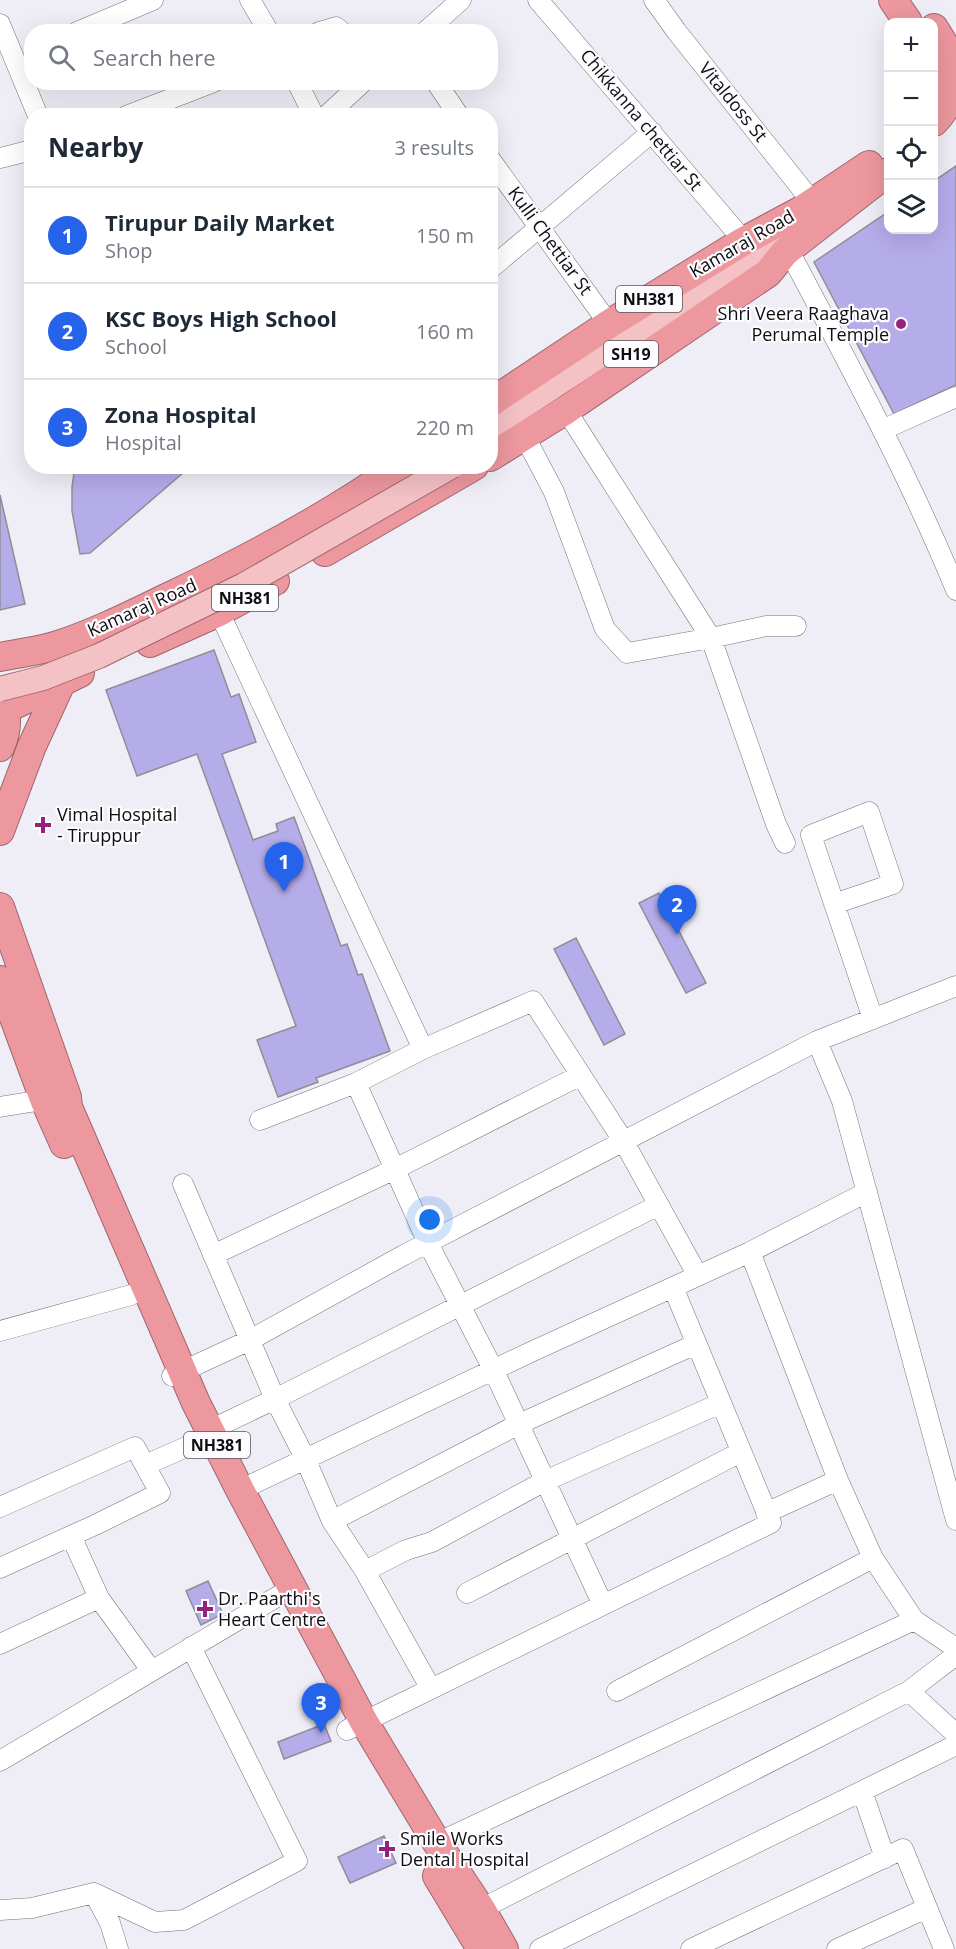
<!DOCTYPE html>
<html lang="en">
<head>
<meta charset="utf-8">
<style>
	:root { --surface:#fff; --page:#f6f6f7; --text:#1f2937; --muted:#747a83; --line:#e0e1e3; --accent:#2563eb }
	body { margin:0; font-family:"Open Sans",sans-serif; background:var(--page); color:var(--text) }
	.controls { position:absolute; right:18px; top:18px; display:grid; overflow:hidden; border-radius:12px; box-shadow:0 6px 24px #0002 }
	.controls button { width:54px; height:54px; display:grid; place-items:center; padding:0; border:0; border-bottom:2px solid var(--line); background:var(--surface); color:var(--text); font:30px sans-serif }
	.you { position:absolute; left:430px; top:1220px; width:21px; height:21px; margin:-15px; border:4px solid #fff; border-radius:50%; background:#1a73e8; box-shadow:0 0 0 9px #1a73e833 }
	.badge { display:grid; place-items:center; width:39px; height:39px; border-radius:50%; background:var(--accent); color:#fff; font-size:20px; font-weight:700 }
	.pin { position:absolute; translate:-50% -50px; filter:drop-shadow(0 2px 3px #0008) }
	.pin::after { content:''; position:absolute; top:32px; width:21px; height:18px; background:inherit; clip-path:polygon(0 0,100% 0,50% 100%) }
	.list { margin:0; padding:0; list-style:none }
	h2 { display:flex; justify-content:space-between; align-items:center; height:78px; margin:0; padding:0 24px; font-size:26px }
	h2 small { font-size:20px; font-weight:400; color:var(--muted) }
	.list li { display:grid; grid-template-columns:39px 1fr auto; gap:18px; align-items:center; box-sizing:border-box; height:96px; padding:0 24px; border-top:2px solid var(--line) }
	.list b { display:block; font-size:22px; white-space:nowrap }
	.list p { margin:0; font-size:20px; white-space:nowrap; color:var(--muted) }
	.list em { font-size:20px; font-style:normal; color:var(--muted) }
	.icon { flex:none; width:33px; height:33px; fill:none; stroke:currentColor; stroke-width:2; stroke-linecap:round; stroke-linejoin:round }
	.map { position:relative; flex:none; width:956px; height:1949px; overflow:hidden }
	.search { position:absolute; background:var(--surface); box-shadow:0 6px 24px #0002; left:24px; top:24px; width:474px; height:66px; display:flex; align-items:center; gap:15px; box-sizing:border-box; padding:0 21px; border-radius:24px; color:var(--muted); font-size:22px }
	.panel { position:absolute; background:var(--surface); box-shadow:0 6px 24px #0002; left:24px; top:108px; width:474px; height:366px; border-radius:24px }
	.map>svg:first-child { display:block }
</style>
</head>
<body>
<div class="map">
<svg width="956" height="1949" viewBox="0 0 956 1949">
	<rect width="100%" height="100%" fill="#efeef6"/>
	<path fill="#b5acea" stroke="#8f8e95" stroke-width="1.5" d="M956 166V385L894 414 814 262 888 212V230H934V181Z
		M75 466H191L90 553 80 554 72 511V487Z
		M0 495 25 604 0 610Z
		M214 650 231 697 239 694 256 742 222 754 253 840 278 831 276 824 294 817 341 946 347 944 358 975 362 974 390 1051 316 1078 318 1082 278 1097 257 1040 296 1026 197 754 137 776 106 690Z
		M659 893 706 983 686 993 639 903Z
		M576 938 625 1034 604 1045 554 949Z
		M208 1581 223 1614 201 1625 186 1591Z
		M324 1724 331 1741 284 1759 278 1742Z
		M384 1836 396 1863 350 1883 338 1857Z"/>
	<g fill="none" stroke-linecap="round" stroke-linejoin="round">
		<g stroke="#737379" stroke-width="21">
			<path id="minor" d="M250 0 269 32
				M538 0 744 241
				M654 0 677 32 813 203
				M0 24 38 116
				M77 32 153 0
				M319 32 336 27 342 32
				M425 32 461 0
				M297 82 314 116
				M436 82 459 116
				M126 116 214 82
				M326 116 363 82
				M0 158 32 150
				M490 159 609 324
				M788 249C847 361 908 473 956 590
				M490 269 652 132
				M882 430 956 397
				M525 437 554 492 605 629 627 653 711 638 566 410
				M219 612 423 1049 533 1001 624 1142 698 1276
				M785 843 776 824 711 638 766 626H796
				M834 904 893 884 869 812 811 835 873 1019
				M817 1041 842 1101 956 1520
				M423 1049 356 1083 428 1243 493 1369 603 1605
				M0 1107 55 1098
				M260 1120 356 1083
				M183 1184 275 1399 305 1458 332 1521 365 1571 431 1689
				M750 1252 838 1480 873 1558 914 1620 956 1648
				M213 1255 395 1169 581 1075
				M0 1331 131 1295
				M172 1376 250 1340 404 1255 817 1041 956 986
				M210 1430 275 1399 659 1205
				M145 1465 200 1441
				M240 1490 533 1351 750 1252 867 1192
				M0 1507 135 1447 160 1493 95 1525 0 1568
				M766 1513 838 1480
				M332 1521 519 1424 696 1344
				M71 1536 99 1598 151 1670
				M365 1571 406 1550 432 1542 545 1481 721 1403
				M467 1593 741 1452
				M0 1644 99 1598
				M617 1691 873 1558
				M909 1691 956 1734
				M347 1730 771 1523 673 1287
				M0 1761 280 1595
				M862 1791 885 1858
				M437 1843 914 1620
				M94 1893 155 1922 184 1920 297 1861 191 1647
				M481 1909 909 1691 956 1655
				M0 1910 32 1908 94 1893 110 1923 118 1949
				M540 1949 956 1745
				M691 1949 903 1849 944 1949
				M837 1949 927 1908"/>
		</g>
		<g stroke="#9f676d" stroke-width="26">
			<path id="major" d="M490 428 783 236 798 215"/>
		</g>
		<g stroke="#9f676d" stroke-width="30">
			<path id="highway" d="M893 0 908 22
				M934 28 956 64
				M934 60C951 86 956 100 934 122
				M490 403 609 324 744 241 800 211 869 165
				M490 457 566 410 768 273 785 252 888 172
				M325 552 474 466
				M150 643 219 612 275 581
				M0 657C19 653 40 651 58 645 95 633 131 615 166 598 247 560 326 518 400 466
				M0 693C7 712 9 728 0 747
				M6 709 80 673
				M0 831 32 746 62 681V675
				M0 907 67 1097 68 1107 196 1403 240 1490 364 1722 437 1843 481 1909 504 1949
				M0 980 44 1099 64 1144
				M437 1876 481 1949"/>
		</g>
		<use href="#minor" stroke="#fff" stroke-width="20"/>
		<use href="#major" stroke="#f4c1c5" stroke-width="24"/>
		<use href="#highway" stroke="#ed979f" stroke-width="28"/>
		<g stroke="#9f676d" stroke-width="26" stroke-linecap="butt">
			<path id="major-bridge" d="M0 689 43 678 99 656 244 585 452 466"/>
		</g>
		<use href="#major-bridge" stroke="#f4c1c5" stroke-width="24"/>
	</g>
	<g fill="#95217f" stroke="#fcfcff" stroke-width="2">
		<circle cx="901" cy="324" r="6"/>
		<path d="M40 816h6v6h6v6h-6v6h-6v-6h-6v-6h6z"/>
		<path d="M202 1600h6v6h6v6h-6v6h-6v-6h-6v-6h6z"/>
		<path d="M384 1840h6v6h6v6h-6v6h-6v-6h-6v-6h6z"/>
	</g>
	<g text-anchor="middle" stroke-width="4.5" stroke-linejoin="round" paint-order="stroke">
		<g fill="#fcfcff" stroke="#555558" stroke-width="1.5">
			<rect x="616" y="286" width="66" height="26" rx="4.5"/>
			<rect x="604" y="341" width="54" height="26" rx="4.5"/>
			<rect x="212" y="585" width="66" height="26" rx="4.5"/>
			<rect x="184" y="1432" width="66" height="26" rx="4.5"/>
		</g>
		<g font-size="16" font-weight="bold" fill="#0e0e10">
			<text x="649" y="305">NH381</text>
			<text x="631" y="360">SH19</text>
			<text x="245" y="604">NH381</text>
			<text x="217" y="1451">NH381</text>
		</g>
		<g font-size="18" fill="#0e0e10" stroke="#fcfcff">
			<text transform="translate(733 102) rotate(51)" y="6">Vitaldoss St</text>
			<text transform="translate(641 120) rotate(50)" y="6">Chikkanna chettiar St</text>
			<text transform="translate(550 241) rotate(54)" y="6">Kulli Chettiar St</text>
			<text transform="translate(742 244) rotate(-30)" y="6">Kamaraj Road</text>
			<text transform="translate(142 608) rotate(-24)" y="6">Kamaraj Road</text>
		</g>
		<g font-size="18" fill="#0e0e10" stroke="#fcfcff" text-anchor="start">
			<text x="889" y="320" text-anchor="end">Shri Veera Raaghava<tspan x="889" dy="21">Perumal Temple</tspan></text>
			<text x="57" y="821">Vimal Hospital<tspan x="57" dy="21">- Tiruppur</tspan></text>
			<text x="218" y="1605">Dr. Paarthi's<tspan x="218" dy="21">Heart Centre</tspan></text>
			<text x="400" y="1845">Smile Works<tspan x="400" dy="21">Dental Hospital</tspan></text>
		</g>
	</g>
</svg>
<div class="controls">
<button>+</button>
<button>−</button>
<button><svg class="icon" aria-label="locate" viewBox="0 0 24 24"><circle cx="12" cy="12" r="6"/><path d="M12 2v4M12 18v4M2 12h4M18 12h4"/></svg></button>
<button><svg class="icon" aria-label="layers" viewBox="0 0 24 24"><path d="M12 4l9 5-9 5-9-5zM3 14l9 5 9-5"/></svg></button>
</div>
<div class="you"></div>
<div class="pin badge" style="left:284px;top:892px">1</div>
<div class="pin badge" style="left:677px;top:935px">2</div>
<div class="pin badge" style="left:321px;top:1733px">3</div>
<div class="search"><svg class="icon" aria-label="search" viewBox="0 0 24 24"><circle cx="10" cy="10" r="6"/><path d="M15 15l6 6"/></svg>Search here</div>
<section class="panel">
<h2>Nearby<small>3 results</small></h2>
<ul class="list">
<li><span class="badge">1</span><div><b>Tirupur Daily Market</b><p>Shop</p></div><em>150 m</em></li>
<li><span class="badge">2</span><div><b>KSC Boys High School</b><p>School</p></div><em>160 m</em></li>
<li><span class="badge">3</span><div><b>Zona Hospital</b><p>Hospital</p></div><em>220 m</em></li>
</ul>
</section>
</div>
</body>
</html>
